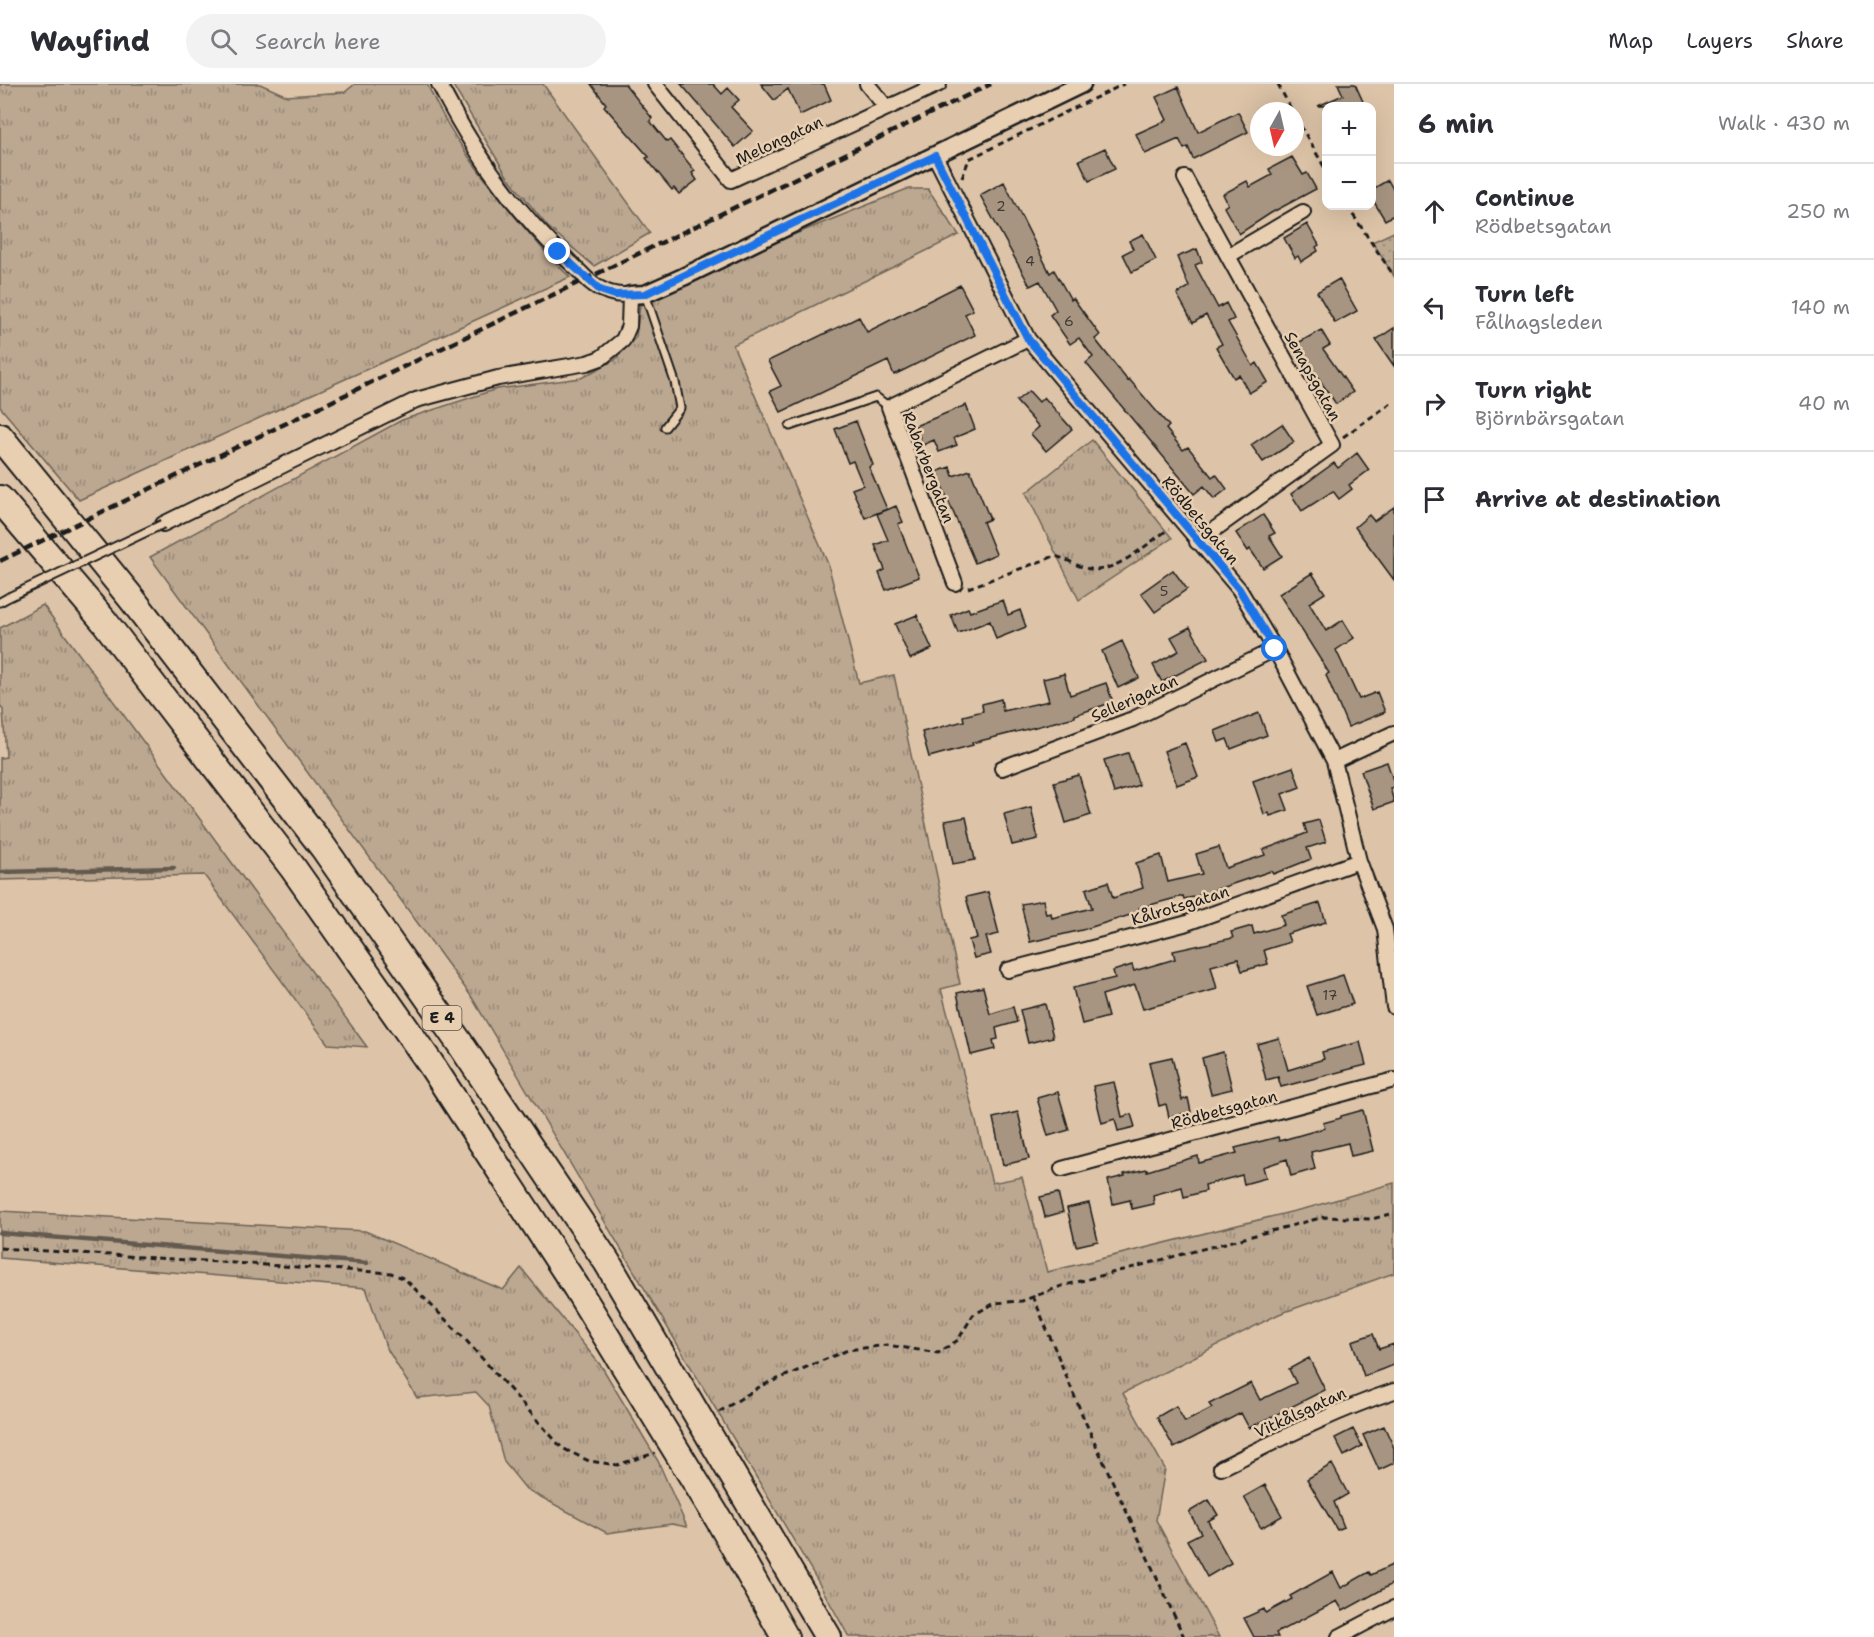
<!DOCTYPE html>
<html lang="en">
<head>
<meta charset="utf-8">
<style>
	:root { --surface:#fff; --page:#f2f2f3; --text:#2b2b33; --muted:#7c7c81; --line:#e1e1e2 }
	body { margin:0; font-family:"Shantell Sans",sans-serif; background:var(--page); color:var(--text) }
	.controls { position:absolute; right:18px; top:18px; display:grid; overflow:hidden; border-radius:12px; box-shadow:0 6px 24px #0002 }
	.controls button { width:54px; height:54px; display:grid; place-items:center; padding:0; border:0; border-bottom:2px solid var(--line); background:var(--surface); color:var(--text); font:30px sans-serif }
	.compass { position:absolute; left:1250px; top:18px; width:54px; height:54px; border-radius:50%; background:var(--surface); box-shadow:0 6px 24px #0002; rotate:188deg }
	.stop { position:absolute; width:18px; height:18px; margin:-14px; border:4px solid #1a73e8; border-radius:50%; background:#fff }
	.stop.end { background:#1a73e8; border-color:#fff; box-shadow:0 2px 6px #0008 }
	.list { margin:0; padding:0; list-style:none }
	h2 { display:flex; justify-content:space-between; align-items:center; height:78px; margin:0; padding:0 24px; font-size:26px }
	h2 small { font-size:20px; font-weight:400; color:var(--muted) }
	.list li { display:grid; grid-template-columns:39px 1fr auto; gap:18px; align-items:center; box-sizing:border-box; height:96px; padding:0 24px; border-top:2px solid var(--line) }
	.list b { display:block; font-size:22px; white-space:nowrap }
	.list p { margin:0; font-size:20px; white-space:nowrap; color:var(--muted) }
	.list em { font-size:20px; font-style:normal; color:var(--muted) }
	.icon { flex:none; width:33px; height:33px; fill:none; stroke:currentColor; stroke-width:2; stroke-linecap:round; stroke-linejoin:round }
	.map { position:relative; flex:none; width:1394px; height:1553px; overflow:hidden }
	header { display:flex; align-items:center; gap:36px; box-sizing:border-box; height:84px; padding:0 30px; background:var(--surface); border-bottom:2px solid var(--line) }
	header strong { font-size:28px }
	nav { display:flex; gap:33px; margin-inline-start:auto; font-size:21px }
	.search { width:420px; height:54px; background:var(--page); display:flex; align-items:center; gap:15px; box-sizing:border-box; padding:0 21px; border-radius:33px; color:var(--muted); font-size:22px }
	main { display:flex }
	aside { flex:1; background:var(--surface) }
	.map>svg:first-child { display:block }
</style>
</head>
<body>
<header>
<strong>Wayfind</strong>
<div class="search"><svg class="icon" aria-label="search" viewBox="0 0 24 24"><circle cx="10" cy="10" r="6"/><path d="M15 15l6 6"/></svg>Search here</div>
<nav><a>Map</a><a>Layers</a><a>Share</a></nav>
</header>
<main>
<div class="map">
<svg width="1394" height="1553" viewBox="0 0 1394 1553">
	<defs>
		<pattern id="grass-tufts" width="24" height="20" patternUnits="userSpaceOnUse" patternTransform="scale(1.5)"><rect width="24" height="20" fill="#bca891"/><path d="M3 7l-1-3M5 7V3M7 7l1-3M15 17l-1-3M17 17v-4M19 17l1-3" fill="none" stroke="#988876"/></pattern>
		<pattern id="park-dots" width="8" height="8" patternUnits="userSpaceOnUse" patternTransform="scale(1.5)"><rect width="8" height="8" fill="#bca891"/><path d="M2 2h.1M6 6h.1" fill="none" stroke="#988876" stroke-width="1.8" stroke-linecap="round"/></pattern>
	</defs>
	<rect width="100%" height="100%" fill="#ddc4a8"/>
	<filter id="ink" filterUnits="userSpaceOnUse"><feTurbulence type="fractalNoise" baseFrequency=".0167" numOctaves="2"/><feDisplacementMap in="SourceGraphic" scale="12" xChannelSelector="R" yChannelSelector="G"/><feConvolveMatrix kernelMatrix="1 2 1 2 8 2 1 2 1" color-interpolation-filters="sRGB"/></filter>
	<g filter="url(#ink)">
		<path fill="url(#grass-tufts)" stroke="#6c6256" stroke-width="1.5" d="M0 0H260L287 12 345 8 355 0H427C451 53 480 90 517 135 534 155 550 175 570 193L79 416 0 323Z
			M452 0H543L650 149 594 182 547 142 507 92Z
			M907 105H928L959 151 733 261 828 480 859 599 894 591 960 900 941 905 992 1099 1022 1093 1047 1188 1311 1123 1394 1099V1189L1279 1230 1123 1309 1165 1385 1156 1436 1219 1553H849L816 1494 471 912 150 473 402 336 497 305 581 294 615 276 636 253 640 221 788 153Z
			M1092 356 1172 454 1079 516 1026 409Z
			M43 521 367 963 328 960 204 791 0 796V674L6 673 3 626 0 621V544Z
			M0 1127 365 1147 503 1206 521 1184 602 1283 658 1377 687 1443 672 1440 607 1449 526 1405 504 1378 489 1322 476 1308 417 1314 386 1263 366 1204 0 1174Z"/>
		<path fill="url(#park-dots)" stroke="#6c6256" stroke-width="1.5" d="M1394 148V192L1372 158Z"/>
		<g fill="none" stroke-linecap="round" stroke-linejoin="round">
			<path stroke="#635a50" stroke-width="4.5" d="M0 788 174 784
				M0 1149 367 1179"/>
		</g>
		<path fill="#a79581" stroke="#1c1c1c" stroke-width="1.5" d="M591 0H625L652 34 650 37 667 58 670 56 695 87 692 89 697 96 679 110 674 104 672 106 646 74 649 73 604 22 606 20Z
			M681 0H713L722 10 728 4 739 16 731 23 753 47 735 63Z
			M761 0H824L831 16 800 31 788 5 774 16Z
			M1338 0H1355L1365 22H1318L1343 11Z
			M1178 3 1198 48 1238 28 1248 48 1193 75 1188 63 1184 65 1179 55 1145 70 1136 50 1167 36 1156 13Z
			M1105 64 1115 85 1089 97 1079 76Z
			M1292 73 1303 91 1307 89 1316 105 1271 129 1239 150 1224 123 1228 120 1223 110 1247 97 1250 103 1272 91 1269 85Z
			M1388 96 1394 107V131L1385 136 1371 113V106Z
			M1004 98 1050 189 1054 186 1071 216 1073 214 1100 251 1095 255 1128 297 1129 295 1169 342 1166 345 1183 366 1188 363 1212 393 1216 390 1227 405 1214 415 1204 402 1194 410 1086 279 1093 273 1079 254 1070 260 1050 231 1056 226 1040 197 1030 202 980 111Z
			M1307 140 1319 161 1316 163 1318 167 1301 178 1298 172 1295 174 1284 154Z
			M1143 150 1156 176 1132 188 1123 170 1133 165 1129 157Z
			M1197 165 1202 178 1195 181 1218 224 1226 219 1234 235 1228 238 1253 282 1257 279 1268 298 1249 309 1239 291 1234 294 1216 263 1222 260 1206 231 1193 239 1177 210 1189 203 1177 173Z
			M1339 195 1357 227 1335 239 1317 208Z
			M960 201 973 226 965 230 975 251 894 291 888 277 781 328 770 307 781 302 768 277 859 233 867 248Z
			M1394 244V282L1376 256Z
			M1321 246 1330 261 1323 265 1353 308 1336 320 1313 286 1298 259Z
			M1029 307 1039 318 1044 313 1072 345 1046 367 1031 350 1039 343 1016 317Z
			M966 321 975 345 954 354 957 361 939 368 934 356 923 361 915 342Z
			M856 337 873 381 869 383 887 425 865 434 852 405 863 401 853 377 848 379 835 345Z
			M1282 340 1294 358 1263 378 1251 361Z
			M1357 369 1369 386 1349 401 1352 405 1339 415 1333 407 1302 427 1291 410 1334 379 1338 384Z
			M950 383 953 392 970 386 990 435 983 438 996 470 975 479 936 388Z
			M896 422 903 438 898 440 919 493 886 506 879 489 885 486 875 461 888 456 877 430Z
			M1394 423V496L1355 443 1369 431 1374 437Z
			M1263 431 1275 449 1269 452 1282 472 1263 484 1250 465 1248 467 1236 449Z
			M1173 486 1187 505 1155 528 1141 509Z
			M1312 489 1325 509 1309 519 1326 547 1343 536 1354 554 1336 566 1359 615 1377 608 1385 628 1348 643 1326 591 1329 589 1279 510Z
			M1003 516 1008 531 1020 526 1026 543 996 555 990 537 958 549 951 531 968 524 970 528Z
			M917 531 932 565 910 575 895 540Z
			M1190 543 1208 575 1162 598 1153 581 1179 567 1171 553Z
			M1122 557 1139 594 1118 604 1102 567Z
			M1064 590 1070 611 1106 599 1113 618 1075 631V633L972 659 973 661 929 673 922 648 964 637 963 632 983 627 982 620 1001 615 1003 627 1049 617 1043 595Z
			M1259 629 1267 651 1231 665 1227 655 1219 658 1215 647Z
			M1185 659 1198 693 1177 701 1164 667Z
			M1128 669 1139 701 1114 709 1104 676Z
			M1387 678 1394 699V703L1390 704 1394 718 1374 725 1361 687Z
			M1293 683 1300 703 1282 710 1288 726 1270 732 1269 729 1264 730 1253 697Z
			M1079 691 1091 731 1066 739 1054 698Z
			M1031 723 1038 755 1012 761 1004 730Z
			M966 733 975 776 953 780 945 737Z
			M1319 736 1326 758 1307 764 1311 775 1273 790 1271 787 1194 813 1184 815 1183 812 1139 824 1140 828 1082 846 1030 858 1021 820 1043 816 1046 830 1051 829 1052 834 1092 824 1086 805 1108 798 1113 814 1143 804 1136 779 1161 771 1168 798 1202 790 1196 770 1219 763 1226 784 1265 771 1263 766 1307 749 1304 740Z
			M988 808 999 850 986 853 991 870 974 874 969 856 977 854 966 813Z
			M1320 819 1326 838 1287 850 1290 858 1264 866 1268 880 1242 887 1238 875 1211 882 1217 905 1143 925 1135 901 1102 911 1108 933 1082 940 1073 904 1115 894 1113 887 1132 881 1134 887 1175 875 1173 867 1233 854 1231 848 1252 842 1254 850 1284 841 1281 831Z
			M1343 891 1353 920 1317 931 1307 902Z
			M983 903 990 930 1013 923 1017 938 996 944 998 955 993 956 995 965 971 971 957 909Z
			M1045 920 1053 953 1028 959 1020 926Z
			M1279 954 1288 986 1324 975 1322 968 1360 958 1366 981 1281 1003 1278 993 1266 996 1257 960Z
			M1223 968 1232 1005 1211 1010 1202 974Z
			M1172 973 1182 1016 1188 1014 1191 1028 1169 1033 1166 1020 1159 1022 1149 978Z
			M1114 998 1122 1033 1131 1030 1135 1043 1118 1047 1115 1035 1102 1039 1093 1002Z
			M1058 1008 1069 1046 1048 1052 1037 1014Z
			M1363 1026 1373 1067 1351 1072 1348 1059 1311 1068 1315 1085 1291 1092 1287 1075 1263 1083 1266 1094 1244 1100 1242 1091 1205 1101 1206 1107 1184 1113 1182 1103 1153 1111 1154 1120 1132 1125 1130 1116 1113 1120 1108 1096 1125 1092 1124 1090 1147 1085V1087L1198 1072 1199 1079 1237 1069 1235 1064 1278 1053 1279 1057 1325 1044 1323 1039 1341 1034V1032Z
			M1018 1028 1029 1075 1003 1081 993 1034Z
			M1058 1109 1063 1128 1045 1133 1040 1113Z
			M1089 1119 1098 1157 1076 1162 1067 1124Z
			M1373 1250 1379 1265 1394 1260V1281L1364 1292 1352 1257Z
			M1309 1274 1325 1306 1249 1344 1241 1329 1174 1364 1157 1333 1176 1322 1185 1338 1212 1324 1209 1320 1251 1299 1260 1316 1296 1299 1289 1285Z
			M1384 1342 1394 1364V1379L1379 1386 1363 1351Z
			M1353 1345 1362 1362 1344 1372 1335 1354Z
			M1332 1380 1348 1410 1334 1418 1344 1443 1337 1446 1307 1395Z
			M1265 1401 1282 1432 1261 1444 1244 1413Z
			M1209 1416 1218 1431 1208 1437 1231 1479 1207 1493 1187 1456 1201 1449 1189 1428Z
			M1394 1480V1499L1343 1527 1337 1517 1276 1549 1278 1553H1254L1244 1534 1264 1525 1266 1529 1292 1515 1290 1512 1333 1488 1341 1504 1369 1488 1371 1491Z"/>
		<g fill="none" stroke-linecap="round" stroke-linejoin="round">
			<g stroke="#1c1c1c" stroke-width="11">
				<path id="service" d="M645 210 675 298 680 324 665 343
					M790 342 876 313 889 323
					M0 518 9 513"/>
			</g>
			<g stroke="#1c1c1c" stroke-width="18">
				<path id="minor" d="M655 0 731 96 939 0
					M867 0 887 24
					M935 72 1028 255 1239 505 1275 565 1334 677 1359 777 1385 845 1394 923
					M1185 94 1332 361 1197 458
					M1228 172 1303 128
					M163 440 416 316 498 294 587 279 601 274 623 256 629 242 630 211C620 211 612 211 603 206 592 202 583 191 575 183 519 132 473 68 439 0
					M955 499 889 323 1028 255
					M1334 677 1394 649
					M1002 684 1133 635 1275 565
					M1008 886 1184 840 1359 777
					M1062 1085 1394 996
					M1221 1384C1278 1356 1334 1327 1394 1307
					M1339 1553 1394 1524"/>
			</g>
			<g stroke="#1c1c1c" stroke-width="21">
				<path id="tertiary" d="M630 211 645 210 683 193 1082 0"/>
			</g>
			<g stroke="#1c1c1c" stroke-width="30">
				<path id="motorway" d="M0 353 132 515 323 763 459 958 607 1178 828 1553
					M0 415 104 537 293 784 430 979 576 1203 719 1436 785 1553"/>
			</g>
			<path stroke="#1c1c1c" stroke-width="3" stroke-dasharray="6 4.5" stroke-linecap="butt" d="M1278 0 1292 27
				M1295 32 1326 86
				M962 94 969 75 1124 0
				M1347 122 1394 192
				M1343 353 1394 317
				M968 504 1055 472C1067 475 1078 483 1090 485 1114 491 1149 458 1169 445
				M0 1164 391 1189 405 1195 463 1253 562 1364 589 1377 617 1381 655 1369
				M1033 1212 1084 1335 1184 1553
				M719 1328 761 1302 848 1266 887 1261 938 1269 958 1256 973 1231 995 1219 1022 1217 1062 1202 1324 1133 1372 1135 1394 1129"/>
			<use href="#service" stroke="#e9cfb1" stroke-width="7"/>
			<use href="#minor" stroke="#e9cfb1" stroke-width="14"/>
			<use href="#tertiary" stroke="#e9cfb1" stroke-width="16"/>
			<use href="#motorway" stroke="#e9cfb1" stroke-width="26"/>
			<path stroke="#1c1c1c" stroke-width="4.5" stroke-dasharray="9 4.5" stroke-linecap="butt" d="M0 477 991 0"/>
			<g stroke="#1c1c1c" stroke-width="11" stroke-linecap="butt">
				<path id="service-bridge" d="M9 513 163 440"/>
			</g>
			<use href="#service-bridge" stroke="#e9cfb1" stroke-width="7"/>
		</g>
	</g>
	<g fill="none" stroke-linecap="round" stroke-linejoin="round" filter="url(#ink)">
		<path stroke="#1a73e8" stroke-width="8" d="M558 168 600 206 615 211 645 210 935 72 1028 255 1239 505 1275 565"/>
	</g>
	<g text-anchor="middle" stroke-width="5" stroke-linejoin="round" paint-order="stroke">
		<g font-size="14" fill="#3f3a35">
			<text x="1001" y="127">2</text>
			<text x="1030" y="182">4</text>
			<text x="1069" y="242">6</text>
			<text x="1164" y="512">5</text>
			<text x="1330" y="916">17</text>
		</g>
		<rect fill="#e9cfb1" stroke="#5a5249" stroke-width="1.5" x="422.5" y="922" width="39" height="24" rx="4.5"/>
		<g font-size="15" font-weight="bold" fill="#1c1c1c">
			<text x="442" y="939">E 4</text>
		</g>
		<g font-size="16" fill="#1c1c1c" stroke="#e9cfb1">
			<text transform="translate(779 56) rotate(-25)" y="6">Melongatan</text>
			<text transform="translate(1313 292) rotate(61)" y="6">Senapsgatan</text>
			<text transform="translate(929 383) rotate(69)" y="6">Rabarbergatan</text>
			<text transform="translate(1201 436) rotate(50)" y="6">Rödbetsgatan</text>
			<text transform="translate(1134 614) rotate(-24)" y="6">Sellerigatan</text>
			<text transform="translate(1180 821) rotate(-17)" y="6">Kålrotsgatan</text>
			<text transform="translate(1224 1025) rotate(-15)" y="6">Rödbetsgatan</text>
			<text transform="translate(1300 1328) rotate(-25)" y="6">Vitkålsgatan</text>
		</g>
	</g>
</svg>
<div class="controls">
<button>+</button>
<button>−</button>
</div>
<svg class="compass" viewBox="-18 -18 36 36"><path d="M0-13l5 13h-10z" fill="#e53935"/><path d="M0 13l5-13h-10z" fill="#7c7c81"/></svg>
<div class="stop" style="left:1275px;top:565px"></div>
<div class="stop end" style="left:558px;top:168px"></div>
</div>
<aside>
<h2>6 min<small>Walk · 430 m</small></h2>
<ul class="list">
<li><svg class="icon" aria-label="ahead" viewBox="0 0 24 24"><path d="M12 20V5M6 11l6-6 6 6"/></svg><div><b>Continue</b><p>Rödbetsgatan</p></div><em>250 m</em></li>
<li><svg class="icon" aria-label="left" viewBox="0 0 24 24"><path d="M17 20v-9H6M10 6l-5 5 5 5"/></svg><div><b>Turn left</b><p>Fålhagsleden</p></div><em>140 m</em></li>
<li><svg class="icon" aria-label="right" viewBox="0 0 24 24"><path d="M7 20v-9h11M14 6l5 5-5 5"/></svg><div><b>Turn right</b><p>Björnbärsgatan</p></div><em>40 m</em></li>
<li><svg class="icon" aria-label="arrive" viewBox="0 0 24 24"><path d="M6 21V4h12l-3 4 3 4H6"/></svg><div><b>Arrive at destination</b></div></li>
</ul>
</aside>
</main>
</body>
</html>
